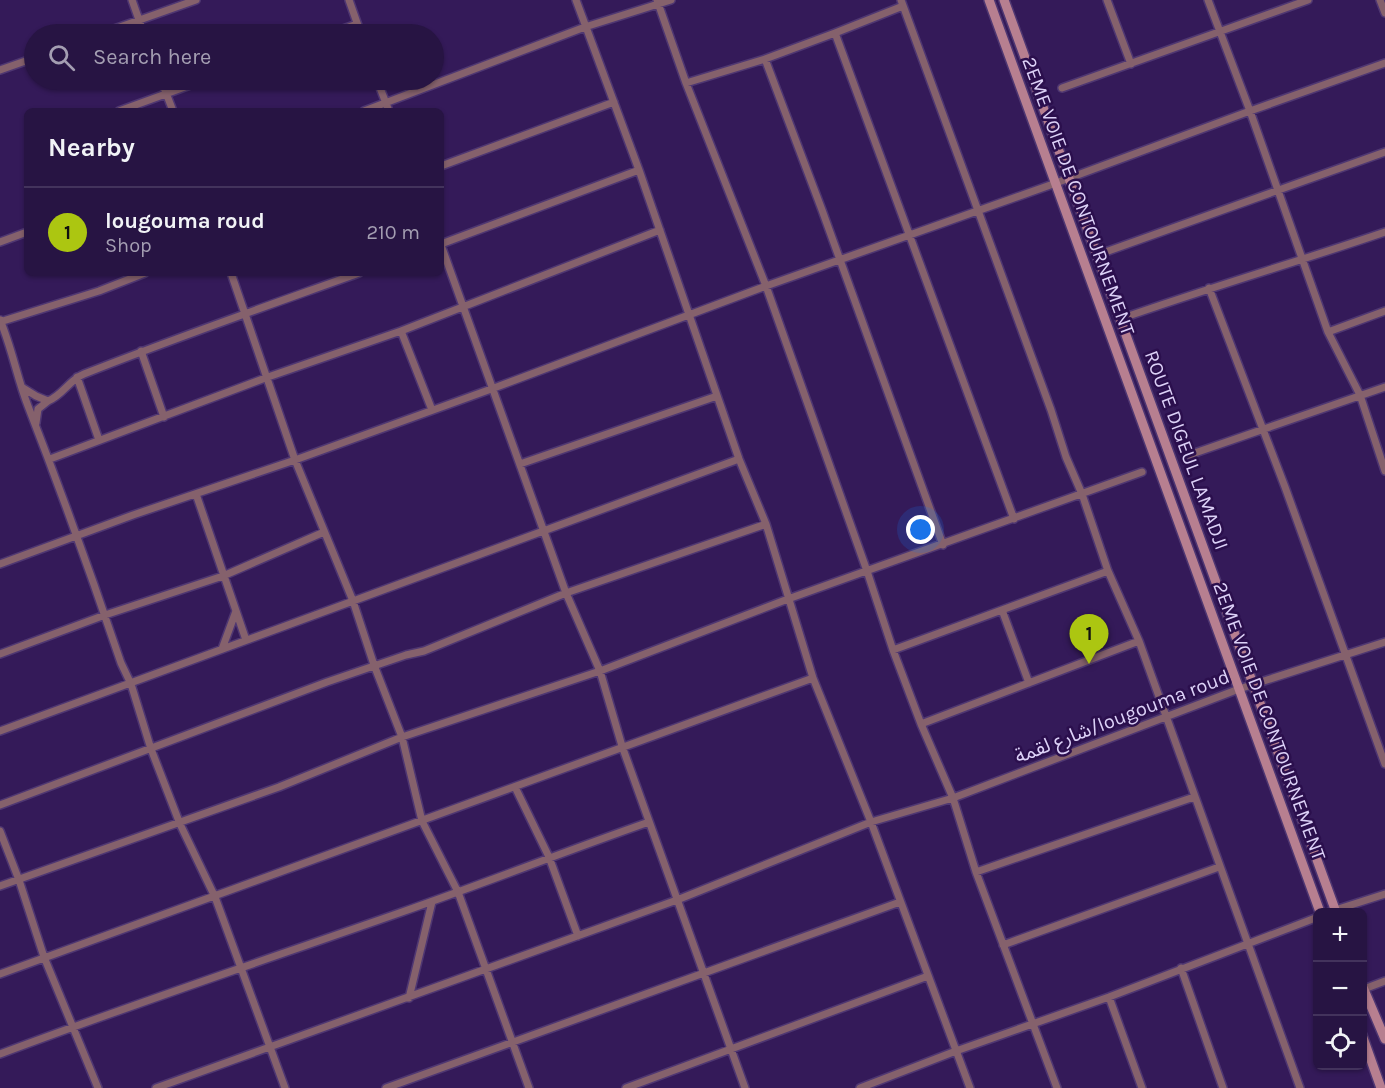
<!DOCTYPE html>
<html lang="en">
<head>
<meta charset="utf-8">
<style>
	:root { --surface:#271443; --page:#33214e; --text:#f1f3f6; --muted:#a49eb2; --line:#43335c; --accent:#acc611 }
	body { margin:0; font-family:Karla,"Noto Sans Arabic",sans-serif; background:var(--page); color:var(--text) }
	.controls { position:absolute; right:18px; bottom:18px; display:grid; overflow:hidden; border-radius:9px; box-shadow:0 2px 4px #0004 }
	.controls button { width:54px; height:54px; display:grid; place-items:center; padding:0; border:0; border-bottom:2px solid var(--line); background:var(--surface); color:var(--text); font:30px sans-serif }
	.you { position:absolute; left:921px; top:530px; width:21px; height:21px; margin:-15px; border:4px solid #fff; border-radius:50%; background:#1a73e8; box-shadow:0 0 0 9px #1a73e833 }
	.badge { display:grid; place-items:center; width:39px; height:39px; border-radius:50%; background:var(--accent); color:#111; font-size:20px; font-weight:700 }
	.pin { position:absolute; translate:-50% -50px; filter:drop-shadow(0 2px 3px #0008) }
	.pin::after { content:''; position:absolute; top:32px; width:21px; height:18px; background:inherit; clip-path:polygon(0 0,100% 0,50% 100%) }
	.list { margin:0; padding:0; list-style:none }
	h2 { display:flex; justify-content:space-between; align-items:center; height:78px; margin:0; padding:0 24px; font-size:26px }
	h2 small { font-size:20px; font-weight:400; color:var(--muted) }
	.list li { display:grid; grid-template-columns:39px 1fr auto; gap:18px; align-items:center; box-sizing:border-box; height:90px; padding:0 24px; border-top:2px solid var(--line) }
	.list b { display:block; font-size:22px; white-space:nowrap }
	.list p { margin:0; font-size:20px; white-space:nowrap; color:var(--muted) }
	.list em { font-size:20px; font-style:normal; color:var(--muted) }
	.icon { flex:none; width:33px; height:33px; fill:none; stroke:currentColor; stroke-width:2; stroke-linecap:round; stroke-linejoin:round }
	.map { position:relative; flex:none; width:1385px; height:1088px; overflow:hidden }
	.search { position:absolute; background:var(--surface); box-shadow:0 2px 4px #0004; left:24px; top:24px; width:420px; height:66px; display:flex; align-items:center; gap:15px; box-sizing:border-box; padding:0 21px; border-radius:33px; color:var(--muted); font-size:22px }
	.panel { position:absolute; background:var(--surface); box-shadow:0 2px 4px #0004; left:24px; top:108px; width:420px; height:168px; border-radius:9px }
	.map>svg:first-child { display:block }
</style>
</head>
<body>
<div class="map">
<svg width="1385" height="1088" viewBox="0 0 1385 1088">
	<rect width="100%" height="100%" fill="#341a59"/>
	<g fill="none" stroke-linecap="round" stroke-linejoin="round">
		<g stroke="#4f3772" stroke-width="10">
			<path id="minor" d="M132 0 144 34
				M349 0 361 34
				M576 0 639 170 739 459 766 524 813 678 871 822 970 1088
				M657 0 686 83 766 286 867 571 893 650 921 724 953 798 976 872 1057 1088
				M901 0 1051 410 1066 457 1082 494 1108 571 1139 641 1300 1088
				M1107 0 1131 64
				M1208 0 1250 111 1328 332 1360 395 1385 471
				M1380 0 1385 13
				M835 33 903 6
				M100 34 196 0
				M329 34 357 24
				M765 59 822 210 943 545
				M0 70 34 58
				M161 80 173 111
				M377 80 389 111
				M686 83 765 59 835 33 1014 519
				M1062 88 1308 0
				M119 111 204 80
				M364 111 585 27 671 0
				M441 166 614 102
				M0 242 27 232
				M441 244 639 170
				M441 245 566 593 600 671 622 746 745 1088
				M1097 255 1385 152
				M231 273 295 460 353 601 374 665 402 737 422 821 458 892 529 1088
				M1209 288 1285 487 1385 764
				M1120 319C1208 288 1297 262 1385 232
				M0 320C12 348 17 378 28 406 61 491 92 577 121 663L131 684 151 749 180 824 215 897 285 1088
				M0 322 99 291 145 273
				M401 331 432 410
				M1328 332 1385 311
				M141 351 164 417
				M77 377 99 440
				M23 388 36 396 48 401C63 395 69 380 84 374 175 338 267 306 359 273
				M36 423 38 409 48 401
				M1189 455 1385 387
				M50 459 268 377 401 331 660 230
				M520 464 717 396
				M196 494 246 640
				M0 564 133 515 295 460 494 388 766 286 1056 183 1250 111 1385 63
				M1002 610 1029 683
				M222 649 236 611
				M893 650 1108 571
				M0 654 105 615 223 576 324 532
				M921 724 1139 641
				M0 731 739 459
				M515 787 549 857 578 936
				M0 805 327 682 406 655 424 651 566 593 766 524
				M0 831 19 880 44 957 98 1088
				M976 872 1194 797
				M0 886 279 787 402 737 600 671 788 599 1142 472
				M1329 912 1385 894
				M1003 945 1219 867
				M1181 968 1223 1088
				M0 974 813 678
				M1364 989 1385 981
				M1109 997 1142 1088
				M409 998 432 902
				M0 1054C133 1004 268 959 402 912 485 883 566 851 649 822
				M156 1088 677 900 871 822 953 798 1239 689 1385 642
				M386 1088 900 902
				M626 1088 928 976
				M860 1088 956 1051 1109 997 1318 917"/>
		</g>
		<g stroke="#4f3772" stroke-width="12">
			<path id="secondary" d="M989 0 1320 912
				M1004 0 1336 912
				M1362 985 1385 1039
				M1362 1035 1381 1088"/>
		</g>
		<use href="#minor" stroke="#85616c" stroke-width="7"/>
		<use href="#secondary" stroke="#b77f90" stroke-width="9"/>
	</g>
	<g text-anchor="middle" stroke-width="5" stroke-linejoin="round" paint-order="stroke">
		<g font-size="20" fill="#dcd1f7" stroke="#2b0f4d">
			<text transform="translate(1079 196) rotate(70)" y="7">2EME VOIE DE CONTOURNEMENT</text>
			<text transform="translate(1187 450) rotate(70)" y="7">ROUTE DIGEUL LAMADJI</text>
			<text transform="translate(1122 716) rotate(-21)" y="7">شارع لقمة/lougouma roud</text>
			<text transform="translate(1270 721) rotate(70)" y="7">2EME VOIE DE CONTOURNEMENT</text>
		</g>
	</g>
</svg>
<div class="controls">
<button>+</button>
<button>−</button>
<button><svg class="icon" aria-label="locate" viewBox="0 0 24 24"><circle cx="12" cy="12" r="6"/><path d="M12 2v4M12 18v4M2 12h4M18 12h4"/></svg></button>
</div>
<div class="you"></div>
<div class="pin badge" style="left:1089px;top:664px">1</div>
<div class="search"><svg class="icon" aria-label="search" viewBox="0 0 24 24"><circle cx="10" cy="10" r="6"/><path d="M15 15l6 6"/></svg>Search here</div>
<section class="panel">
<h2>Nearby<small></small></h2>
<ul class="list">
<li><span class="badge">1</span><div><b>lougouma roud</b><p>Shop</p></div><em>210 m</em></li>
</ul>
</section>
</div>
</body>
</html>
